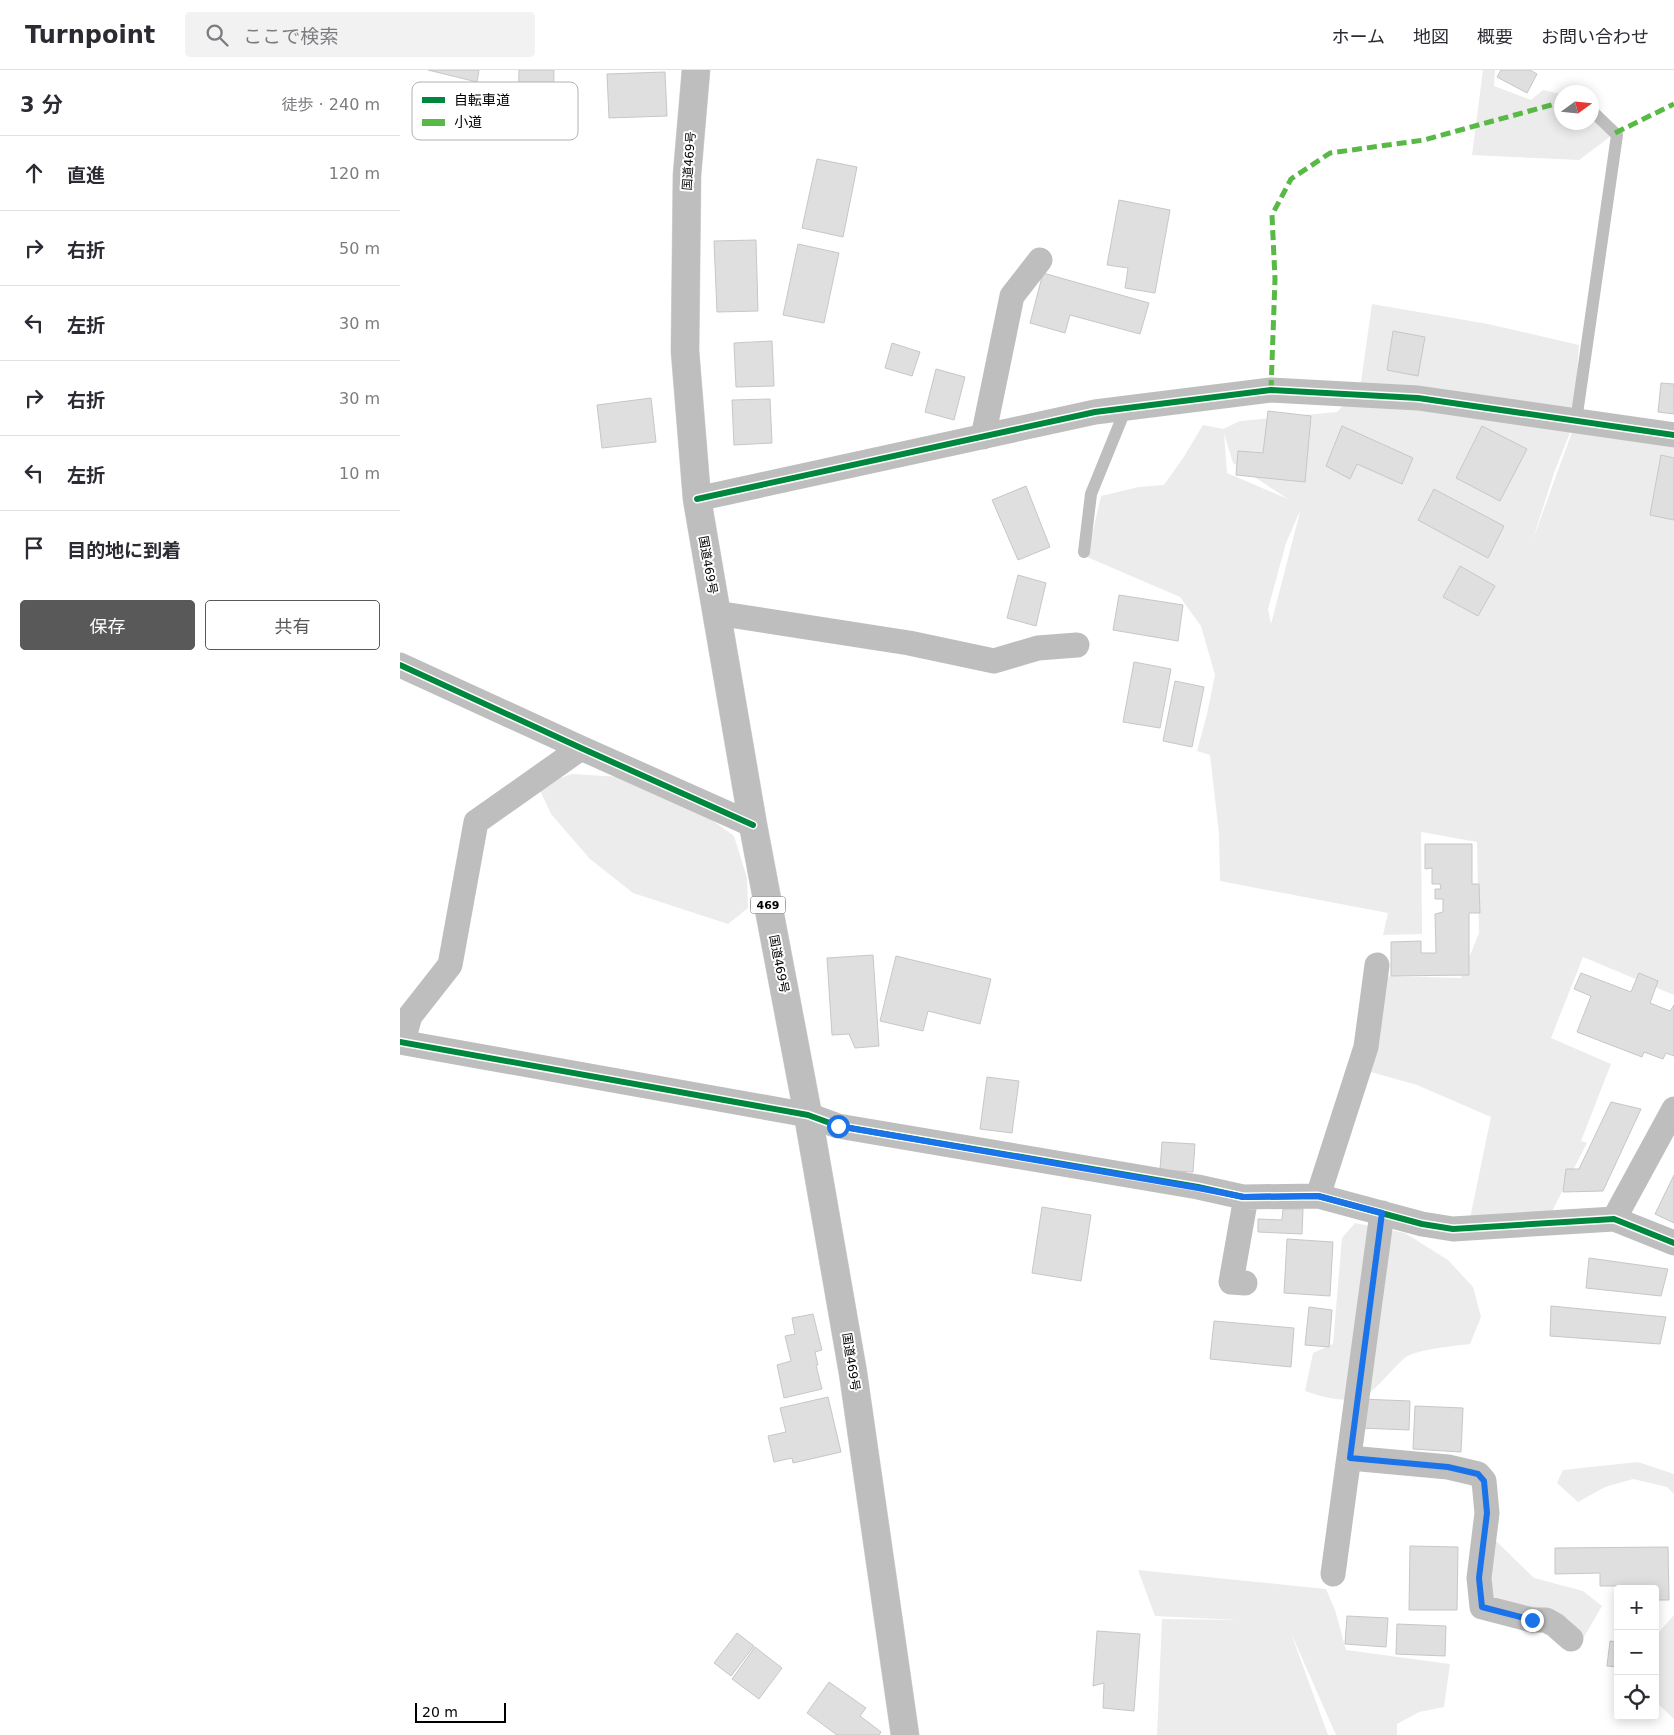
<!DOCTYPE html>
<html lang="ja">
<head>
<meta charset="utf-8">
<style>
	:root { --surface:#fff; --page:#f2f2f3; --text:#2b2b33; --muted:#7c7c81; --line:#e1e1e2; --accent:#595959 }
	body { margin:0; font-family:"DejaVu Sans","Noto Sans JP",sans-serif; background:var(--page); color:var(--text) }
	.controls { position:absolute; right:15px; bottom:15px; display:grid; overflow:hidden; border-radius:5px; box-shadow:0 2px 12px #0003 }
	.controls button { width:45px; height:45px; display:grid; place-items:center; padding:0; border:0; border-bottom:1px solid var(--line); background:var(--surface); color:var(--text); font:25px sans-serif }
	.compass { position:absolute; left:1154px; top:15px; width:45px; height:45px; border-radius:50%; background:var(--surface); box-shadow:0 2px 12px #0003; rotate:75deg }
	.scale { position:absolute; left:15px; bottom:12px; width:91px; box-sizing:border-box; padding-left:5px; border:2px solid #000; border-top:0; font-size:14px; line-height:18px; white-space:nowrap; color:#000; -webkit-text-stroke:4px #fff; paint-order:stroke }
	.stop { position:absolute; width:15px; height:15px; margin:-11px; border:4px solid #1a73e8; border-radius:50%; background:#fff }
	.stop.end { background:#1a73e8; border-color:#fff; box-shadow:0 1px 5px #0008 }
	.list { margin:0; padding:0; list-style:none }
	h2 { display:flex; justify-content:space-between; align-items:center; height:65px; margin:0; padding:0 20px; font-size:21px }
	h2 small { font-size:16px; font-weight:400; color:var(--muted) }
	.list li { display:grid; grid-template-columns:32px 1fr auto; gap:15px; align-items:center; box-sizing:border-box; height:75px; padding:0 20px; border-top:1px solid var(--line) }
	.list b { display:block; font-size:19px; white-space:nowrap }
	.list em { font-size:16px; font-style:normal; color:var(--muted) }
	.actions { display:flex; gap:10px; padding:15px 20px }
	.actions a { flex:1; padding:11px 0; border:1px solid var(--accent); border-radius:5px; text-align:center; font-size:18px; color:var(--accent) }
	.actions .main { background:var(--accent); color:#fff }
	.icon { flex:none; width:28px; height:28px; fill:none; stroke:currentColor; stroke-width:2; stroke-linecap:round; stroke-linejoin:round }
	.map { position:relative; flex:none; width:1274px; height:1665px; overflow:hidden }
	header { display:flex; align-items:center; gap:30px; box-sizing:border-box; height:70px; padding:0 25px; background:var(--surface); border-bottom:1px solid var(--line) }
	header strong { font-size:24px }
	nav { display:flex; gap:28px; margin-inline-start:auto; font-size:18px }
	.search { width:350px; height:45px; background:var(--page); display:flex; align-items:center; gap:12px; box-sizing:border-box; padding:0 18px; border-radius:5px; color:var(--muted); font-size:19px }
	main { display:flex }
	aside { flex:1; background:var(--surface) }
	.map>svg:first-child { display:block }
</style>
</head>
<body>
<header>
<strong>Turnpoint</strong>
<div class="search"><svg class="icon" aria-label="search" viewBox="0 0 24 24"><circle cx="10" cy="10" r="6"/><path d="M15 15l6 6"/></svg>ここで検索</div>
<nav><a>ホーム</a><a>地図</a><a>概要</a><a>お問い合わせ</a></nav>
</header>
<main>
<aside>
<h2>3 分<small>徒歩 · 240 m</small></h2>
<ul class="list">
<li><svg class="icon" aria-label="ahead" viewBox="0 0 24 24"><path d="M12 20V5M6 11l6-6 6 6"/></svg><div><b>直進</b></div><em>120 m</em></li>
<li><svg class="icon" aria-label="right" viewBox="0 0 24 24"><path d="M7 20v-9h11M14 6l5 5-5 5"/></svg><div><b>右折</b></div><em>50 m</em></li>
<li><svg class="icon" aria-label="left" viewBox="0 0 24 24"><path d="M17 20v-9H6M10 6l-5 5 5 5"/></svg><div><b>左折</b></div><em>30 m</em></li>
<li><svg class="icon" aria-label="right" viewBox="0 0 24 24"><path d="M7 20v-9h11M14 6l5 5-5 5"/></svg><div><b>右折</b></div><em>30 m</em></li>
<li><svg class="icon" aria-label="left" viewBox="0 0 24 24"><path d="M17 20v-9H6M10 6l-5 5 5 5"/></svg><div><b>左折</b></div><em>10 m</em></li>
<li><svg class="icon" aria-label="arrive" viewBox="0 0 24 24"><path d="M6 21V4h12l-3 4 3 4H6"/></svg><div><b>目的地に到着</b></div></li>
</ul>
<div class="actions"><a class="main">保存</a><a>共有</a></div>
</aside>
<div class="map">
<svg width="1274" height="1665" viewBox="0 0 1274 1665">
	<rect width="100%" height="100%" fill="#fff"/>
	<path fill="#ececec" fill-rule="evenodd" d="M1083 0H1095L1094 16 1131 30 1143 20 1161 24 1162 52H1192V41L1215 63 1179 90 1072 85Z
		M972 234 1088 254 1179 275 1173 355 1154 403 1132 472 1176 351 1274 365V925L1183 887 1151 968 1211 994 1181 1071 1187 1073 1148 1149 1068 1158 1091 1047 1017 1015 971 1002 982 906 1061 908 1079 863 1077 772 1021 762 1022 864 983 865 988 843 820 811 819 764 810 685 797 681 807 644 815 605 801 556 780 527 687 487 701 426 739 417 764 415 783 388 803 355 823 359 840 351 937 342 960 319ZM824 363 833 393 888 429 827 403ZM900 441V442L871 554 868 539 886 473Z
		M172 704 237 708 312 750 334 766 347 808 348 838 328 854 233 823 190 789 151 744 138 716Z
		M955 1153 1005 1163 1048 1190 1073 1217 1081 1247 1070 1274C1056 1276 1018 1279 1006 1287 994 1296 977 1320 964 1326 946 1334 922 1327 905 1321L913 1283 933 1274 942 1168Z
		M1238 1392 1274 1404V1424L1267 1417 1233 1409 1205 1417 1178 1432 1157 1413 1163 1400Z
		M1091 1466 1134 1508 1183 1521 1202 1536 1184 1567 1176 1565 1090 1529Z
		M738 1500 926 1519 935 1540 946 1580 1050 1594 1044 1637 1019 1642 997 1654V1665H936L891 1563 928 1665H757L762 1549 838 1550 755 1546Z
		M1274 1545V1649L1255 1631V1596L1259 1562Z"/>
	<path fill="#dfdfdf" stroke="#c7c7c7" d="M28 0H79L77 12Z
		M119 0H154L153 45 118 43Z
		M1101 0H1130L1137 4 1127 23 1097 7Z
		M265 2 267 46 209 48 207 4Z
		M417 89 457 97 443 167 402 158Z
		M719 130 770 140 755 223 725 218 728 198 707 195Z
		M356 170 358 241 317 242 314 171Z
		M398 174 439 183 424 253 383 245Z
		M643 203 749 233 740 264 670 245 665 263 630 253Z
		M993 261 1025 267 1018 306 987 300Z
		M372 271 374 316 336 317 334 273Z
		M492 273 520 282 512 306 485 298Z
		M536 299 565 307 554 350 525 342Z
		M1261 313 1274 314V344L1258 342Z
		M251 328 256 372 202 378 197 335Z
		M370 329 372 373 334 375 332 330Z
		M868 341 911 346 905 412 836 405 838 381 863 383Z
		M942 356 1013 388 1002 414 957 394 950 409 926 396Z
		M1082 356 1127 379 1100 431 1056 408Z
		M1261 385 1274 388V450L1250 445Z
		M626 416 650 477 618 490 592 430Z
		M1034 419 1104 456 1088 488 1018 450Z
		M1060 496 1095 516 1078 546 1043 527Z
		M618 505 646 513 636 556 607 548Z
		M719 525 783 535 778 571 713 560Z
		M734 592 771 599 760 658 723 652Z
		M775 611 804 617 792 677 763 671Z
		M1025 774H1072V814H1079L1080 843H1069V905L991 906V872L1021 871V883H1036L1035 844 1043 842V829H1035V819H1041L1040 814H1032V798L1025 799Z
		M473 885 479 976 455 978 449 964 432 965 427 888Z
		M496 886 591 909 580 954 528 941 523 961 480 951Z
		M1181 903 1231 922 1239 903 1258 911 1250 933 1270 941 1274 935V986L1266 983 1263 989 1244 982 1242 987 1177 962 1191 926 1174 919Z
		M587 1007 619 1011 612 1063 580 1059Z
		M1211 1032 1241 1039 1203 1121 1163 1122 1166 1099H1179Z
		M762 1072 795 1074 793 1102 760 1100Z
		M1274 1105V1153L1255 1144Z
		M642 1137 691 1145 681 1211 632 1203Z
		M883 1139H903L902 1164 858 1162V1149L882 1150Z
		M887 1169 933 1172 930 1226 884 1223Z
		M1189 1188 1268 1199 1261 1226 1186 1218Z
		M1151 1236 1266 1247 1260 1274 1150 1266Z
		M909 1237 932 1240 929 1277 905 1275Z
		M413 1244 422 1280 415 1282 418 1295H416L422 1319 384 1328 377 1295 391 1291 385 1266 395 1264 392 1248Z
		M814 1251 894 1258 891 1297 810 1289Z
		M428 1327 441 1382 393 1393 392 1388 374 1392 368 1366 386 1362 380 1338Z
		M961 1329 1010 1331 1009 1360 960 1358Z
		M1015 1336 1063 1338 1061 1382 1013 1379Z
		M1010 1476 1058 1477 1057 1540H1009Z
		M1268 1477 1269 1530H1255V1519H1224V1516H1200V1503L1155 1504V1478Z
		M947 1546 988 1548 986 1577 945 1574Z
		M997 1554 1046 1556 1045 1586 996 1584Z
		M697 1561 740 1564 734 1641 703 1638 704 1613 693 1616Z
		M337 1563 354 1576 331 1606 314 1593Z
		M1210 1571 1218 1572V1597L1207 1596Z
		M355 1577 382 1598 359 1629 332 1609Z
		M429 1612 466 1638 460 1646 481 1662 479 1665H437L407 1643Z"/>
	<g fill="none" stroke-linecap="round" stroke-linejoin="round">
		<g stroke="#dbdbdb" stroke-width="29">
			<path id="trunk" d="M296 0 287 105 285 281 297 429 353 755 408 1045 453 1303 505 1665"/>
		</g>
		<path stroke="#bebebe" stroke-width="12" d="M1176 351 1217 65 1192 41
			M684 482 691 424 726 338"/>
		<path stroke="#bebebe" stroke-width="25" d="M583 367 612 226 640 190
			M297 429 695 342 871 320 1018 328 1274 365
			M316 543 509 573 594 591 638 578 677 575
			M0 595 181 678 353 755
			M3 971 10 946 50 895 76 752 181 678
			M0 972 408 1045 438 1056 798 1117 843 1127 918 1126 1022 1154 1053 1159 1214 1149 1274 1173
			M918 1126 966 977 977 895
			M1214 1149 1274 1039
			M845 1213 831 1212 846 1127
			M950 1388 1048 1397 1078 1404 1084 1411 1087 1443 1079 1508 1082 1537 1132 1550H1146L1155 1555 1171 1569
			M933 1504 982 1143"/>
		<use href="#trunk" stroke="#bebebe" stroke-width="28"/>
		<path stroke="#58b947" stroke-width="5" stroke-dasharray="10 5" stroke-linecap="butt" d="M1215 63 1274 34
			M871 320 875 209 872 145 891 109 930 83 1024 70 1162 32"/>
		<g stroke="#fff" stroke-width="9">
			<path id="cycleway" d="M297 429 695 342 871 320 1018 328 1274 365
				M0 595 181 678 353 755
				M0 972 408 1045 438 1056 798 1117 843 1127 918 1126 1022 1154 1053 1159 1214 1149 1274 1173"/>
		</g>
		<use href="#cycleway" stroke="#00873e" stroke-width="6"/>
	</g>
	<g fill="none" stroke-linecap="round" stroke-linejoin="round">
		<path stroke="#1a73e8" stroke-width="6" d="M438 1056 798 1118 844 1127 918 1126 982 1143 950 1388 1048 1397 1078 1404 1084 1411 1087 1443 1079 1508 1082 1537 1132 1550"/>
	</g>
	<g text-anchor="middle" stroke-width="4" stroke-linejoin="round" paint-order="stroke">
		<rect fill="#fff" stroke="#4c4c4c" stroke-width="1" x="350.5" y="826.5" width="35" height="17" rx="4"/>
		<g font-size="11" font-weight="bold" fill="#000">
			<text x="368" y="839">469</text>
		</g>
		<g font-size="12" fill="#000" stroke="#fff">
			<text transform="translate(289 91) rotate(-86)" y="4">国道469号</text>
			<text transform="translate(308 495) rotate(80)" y="4">国道469号</text>
			<text transform="translate(379 894) rotate(79)" y="4">国道469号</text>
			<text transform="translate(451 1292) rotate(81)" y="4">国道469号</text>
		</g>
	</g>
	<rect x="12" y="12" width="166" height="58" rx="8" fill="#fff" stroke="#b2b2b2" stroke-width="1"/>
	<rect x="22" y="27" width="23" height="6" fill="#00873e"/>
	<rect x="22" y="49" width="23" height="7" fill="#58b947"/>
	<g font-size="14" fill="#000">
		<text x="54" y="35">自転車道</text>
		<text x="54" y="57">小道</text>
	</g>
</svg>
<div class="controls">
<button>+</button>
<button>−</button>
<button><svg class="icon" aria-label="locate" viewBox="0 0 24 24"><circle cx="12" cy="12" r="6"/><path d="M12 2v4M12 18v4M2 12h4M18 12h4"/></svg></button>
</div>
<svg class="compass" viewBox="-18 -18 36 36"><path d="M0-13l5 13h-10z" fill="#e53935"/><path d="M0 13l5-13h-10z" fill="#7c7c81"/></svg>
<div class="scale">20 m</div>
<div class="stop" style="left:438px;top:1056px"></div>
<div class="stop end" style="left:1132px;top:1550px"></div>
</div>
</main>
</body>
</html>
